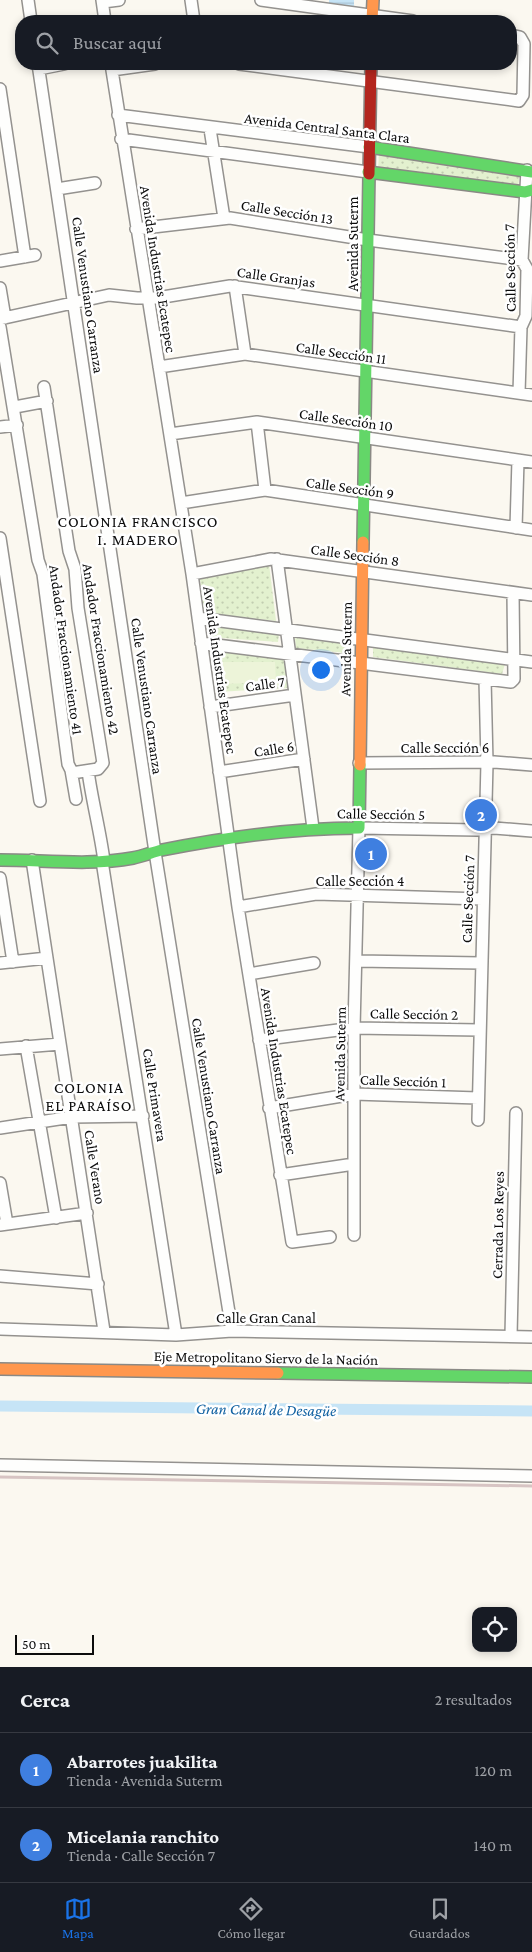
<!DOCTYPE html>
<html lang="es">
<head>
<meta charset="utf-8">
<style>
	:root { --surface:#171b24; --page:#242831; --text:#f1f3f6; --muted:#9ea1a6; --line:#363941; --accent:#1a73e8 }
	body { margin:0; font-family:"Crimson Pro",serif; background:var(--page); color:var(--text) }
	.controls { position:absolute; right:15px; bottom:15px; display:grid; overflow:hidden; border-radius:10px; box-shadow:0 2px 8px #0003 }
	.controls button { width:45px; height:45px; display:grid; place-items:center; padding:0; border:0; border-bottom:1px solid var(--line); background:var(--surface); color:var(--text); font:25px sans-serif }
	.scale { position:absolute; left:15px; bottom:12px; width:79px; box-sizing:border-box; padding-left:5px; border:2px solid #0c0c0c; border-top:0; font-size:14px; line-height:18px; white-space:nowrap; color:#0c0c0c; -webkit-text-stroke:4px #fff; paint-order:stroke }
	.you { position:absolute; left:320px; top:669px; width:18px; height:18px; margin:-12px; border:4px solid #fff; border-radius:50%; background:#1a73e8; box-shadow:0 0 0 8px #1a73e833 }
	.badge { display:grid; place-items:center; width:32px; height:32px; border-radius:50%; background:var(--accent); color:#fff; font-size:16px; font-weight:700 }
	.pin { position:absolute; translate:-50% -50%; border:2px solid #fff; box-shadow:0 1px 5px #0006 }
	.list { margin:0; padding:0; list-style:none }
	h2 { display:flex; justify-content:space-between; align-items:center; height:65px; margin:0; padding:0 20px; font-size:21px }
	h2 small { font-size:16px; font-weight:400; color:var(--muted) }
	.list li { display:grid; grid-template-columns:32px 1fr auto; gap:15px; align-items:center; box-sizing:border-box; height:75px; padding:0 20px; border-top:1px solid var(--line) }
	.list b { display:block; font-size:19px; white-space:nowrap }
	.list p { margin:0; font-size:16px; white-space:nowrap; color:var(--muted) }
	.list em { font-size:16px; font-style:normal; color:var(--muted) }
	.icon { flex:none; width:28px; height:28px; fill:none; stroke:currentColor; stroke-width:2; stroke-linecap:round; stroke-linejoin:round }
	.map { position:relative; flex:none; width:532px; height:1667px; overflow:hidden }
	.search { position:absolute; background:var(--surface); box-shadow:0 2px 8px #0003; left:15px; right:15px; top:15px; height:55px; display:flex; align-items:center; gap:12px; box-sizing:border-box; padding:0 18px; border-radius:20px; color:var(--muted); font-size:19px }
	.sheet { height:215px; background:var(--surface) }
	nav { display:flex; justify-content:space-around; align-items:center; box-sizing:border-box; height:70px; border-top:1px solid var(--line); background:var(--surface); font-size:14px; color:var(--muted) }
	nav a { display:grid; justify-items:center; gap:2px }
	nav .on { color:var(--accent) }
	.map>svg:first-child { display:block }
</style>
</head>
<body>
<div class="map">
<svg width="532" height="1667" viewBox="0 0 532 1667">
	<defs>
		<pattern id="park-dots" width="8" height="8" patternUnits="userSpaceOnUse" patternTransform="scale(1.25)"><rect width="8" height="8" fill="#e3f1cf"/><path d="M2 2h.1M6 6h.1" fill="none" stroke="#c2cdb1" stroke-width="1.8" stroke-linecap="round"/></pattern>
		<pattern id="water-rules" width="6" height="5" patternUnits="userSpaceOnUse" patternTransform="scale(1.25)"><rect width="6" height="5" fill="#c6e4f6"/><path d="M0 2.5h6" fill="none" stroke="#a9c2d2"/></pattern>
	</defs>
	<rect width="100%" height="100%" fill="#fbf8f0"/>
	<path fill="url(#park-dots)" d="M379 154 520 173 518 187 378 169Z
		M269 564 276 621 204 613 200 579Z
		M207 625 279 635 278 642 209 637Z
		M295 638 346 641V653L296 648Z
		M373 647 505 664 502 674 373 657Z
		M211 650 283 657 289 688 217 692Z"/>
	<path fill="#edf4d9" d="M221 662H275L276 682 223 684Z"/>
	<path fill="url(#water-rules)" d="M329 0H354V7L329 3Z"/>
	<g fill="none" stroke-linecap="round" stroke-linejoin="round">
		<path stroke="#c6e4f6" stroke-width="11" d="M0 1406 532 1411"/>
		<g stroke="#94928f" stroke-width="14">
			<path id="street" d="M28 0 31 21
				M102 0 105 21
				M191 0 194 21
				M261 0 413 21
				M103 2 119 0
				M38 64 155 852 232 1331
				M111 64 192 574 238 907 292 1242 330 1237
				M239 64 519 101 523 95 524 44 520 37 511 35
				M39 69 64 64
				M112 70 155 64
				M0 89 25 257
				M118 115 369 147
				M210 129 224 218
				M121 139 368 172
				M57 189 95 183
				M136 229 230 218 368 240 522 260
				M0 261 35 255
				M235 286 245 354
				M0 288 5 318
				M0 319 109 295 137 298H157L230 286 521 327
				M0 327 38 560 43 574 68 764 71 770 76 799
				M159 367 245 354 532 395
				M44 387 69 551 75 569 78 608 103 763 98 769 72 773
				M519 393 521 327 526 316 527 269 522 260 527 170
				M15 407 47 401
				M257 422 265 490
				M0 427 17 425
				M170 434 257 422 532 462
				M181 503 265 490 532 530
				M516 528 518 460
				M0 538 40 801
				M277 559 313 828
				M192 574 271 559 532 595
				M198 618 532 662
				M201 643 511 682 514 679 513 593
				M210 707 295 695
				M359 763 494 762 532 765
				M88 771C92 801 100 830 104 861
				M219 772 304 759
				M32 860 104 1331
				M102 861 176 1335
				M0 878 13 962
				M238 907 316 894 482 899
				M357 961 481 963
				M0 963 47 958
				M249 974 314 963
				M259 1040 354 1028 479 1030
				M26 1046 56 1218
				M0 1049 60 1044
				M269 1108 354 1094 478 1098
				M478 1120 487 763 485 679
				M0 1128 72 1117 143 1116
				M280 1175 354 1164
				M0 1183 7 1224
				M0 1225 87 1213
				M354 1235V1028L359 828 477 830 494 828 532 831
				M0 1276 98 1284
				M0 1329 176 1335 232 1331 532 1337
				M511 1336 516 1113
				M0 1465 532 1476"/>
		</g>
		<g stroke="#8a8985" stroke-width="14">
			<path id="fast" d="M369 147 532 172
				M368 172 525 192 532 190
				M363 542 369 174
				M0 860C43 860 91 866 133 858 143 856 153 852 162 850 227 837 293 828 359 828L360 765
				M278 1373 532 1377"/>
		</g>
		<g stroke="#8a8985" stroke-width="14">
			<path id="slow" d="M372 21 373 0
				M360 765 363 542
				M0 1369 278 1373"/>
		</g>
		<g stroke="#8a8985" stroke-width="14">
			<path id="jam" d="M369 174 371 64"/>
		</g>
		<use href="#street" stroke="#fefefd" stroke-width="11"/>
		<use href="#fast" stroke="#63d668" stroke-width="11"/>
		<use href="#slow" stroke="#ff974d" stroke-width="11"/>
		<use href="#jam" stroke="#b3261e" stroke-width="11"/>
		<path stroke="#d7c4c3" stroke-width="3" d="M0 1477 532 1486"/>
	</g>
	<g text-anchor="middle" stroke-width="5" stroke-linejoin="round" paint-order="stroke">
		<g font-size="15" fill="#0c0c0c" stroke="#fff">
			<text transform="translate(327 128) rotate(7)" y="5">Avenida Central Santa Clara</text>
			<text transform="translate(287 212) rotate(9)" y="5">Calle Sección 13</text>
			<text transform="translate(353 244) rotate(-90)" y="5">Avenida Suterm</text>
			<text transform="translate(510 268) rotate(-91)" y="5">Calle Sección 7</text>
			<text transform="translate(158 269) rotate(81)" y="5">Avenida Industrias Ecatepec</text>
			<text transform="translate(276 277) rotate(8)" y="5">Calle Granjas</text>
			<text transform="translate(88 295) rotate(82)" y="5">Calle Venustiano Carranza</text>
			<text transform="translate(341 353) rotate(8)" y="5">Calle Sección 11</text>
			<text transform="translate(346 420) rotate(8)" y="5">Calle Sección 10</text>
			<text transform="translate(350 488) rotate(8)" y="5">Calle Sección 9</text>
			<text transform="translate(355 555) rotate(8)" y="5">Calle Sección 8</text>
			<text transform="translate(101 649) rotate(81)" y="5">Andador Fraccionamiento 42</text>
			<text transform="translate(346 649) rotate(-89)" y="5">Avenida Suterm</text>
			<text transform="translate(66 650) rotate(82)" y="5">Andador Fraccionamiento 41</text>
			<text transform="translate(220 670) rotate(82)" y="5">Avenida Industrias Ecatepec</text>
			<text transform="translate(265 684) rotate(-8)" y="5">Calle 7</text>
			<text transform="translate(147 696) rotate(82)" y="5">Calle Venustiano Carranza</text>
			<text x="445" y="753">Calle Sección 6</text>
			<text transform="translate(274 749) rotate(-9)" y="5">Calle 6</text>
			<text transform="translate(381 814) rotate(1)" y="5">Calle Sección 5</text>
			<text x="360" y="886">Calle Sección 4</text>
			<text transform="translate(468 899) rotate(-88)" y="5">Calle Sección 7</text>
			<text transform="translate(414 1014) rotate(1)" y="5">Calle Sección 2</text>
			<text transform="translate(340 1054) rotate(-89)" y="5">Avenida Suterm</text>
			<text transform="translate(279 1071) rotate(81)" y="5">Avenida Industrias Ecatepec</text>
			<text transform="translate(403 1081) rotate(2)" y="5">Calle Sección 1</text>
			<text transform="translate(155 1095) rotate(81)" y="5">Calle Primavera</text>
			<text transform="translate(209 1096) rotate(81)" y="5">Calle Venustiano Carranza</text>
			<text transform="translate(95 1167) rotate(81)" y="5">Calle Verano</text>
			<text transform="translate(498 1225) rotate(-89)" y="5">Cerrada Los Reyes</text>
			<text x="266" y="1323">Calle Gran Canal</text>
			<text transform="translate(266 1358) rotate(1)" y="5">Eje Metropolitano Siervo de la Nación</text>
		</g>
		<g font-size="16" letter-spacing="1" fill="#0c0c0c" stroke="#fff">
			<text x="138" y="527">COLONIA FRANCISCO<tspan x="138" dy="18">I. MADERO</tspan></text>
			<text x="89" y="1093">COLONIA<tspan x="89" dy="18">EL PARAÍSO</tspan></text>
		</g>
		<g font-size="16" font-style="italic" fill="#1262a2" stroke="#fff">
			<text transform="translate(266 1409) rotate(1)" y="6">Gran Canal de Desagüe</text>
		</g>
	</g>
</svg>
<div class="controls">
<button><svg class="icon" aria-label="locate" viewBox="0 0 24 24"><circle cx="12" cy="12" r="6"/><path d="M12 2v4M12 18v4M2 12h4M18 12h4"/></svg></button>
</div>
<div class="scale">50 m</div>
<div class="you"></div>
<div class="pin badge" style="left:371px;top:854px;background:#3f7fe0">1</div>
<div class="pin badge" style="left:481px;top:815px;background:#3f7fe0">2</div>
<div class="search"><svg class="icon" aria-label="search" viewBox="0 0 24 24"><circle cx="10" cy="10" r="6"/><path d="M15 15l6 6"/></svg>Buscar aquí</div>
</div>
<section class="sheet">
<h2>Cerca<small>2 resultados</small></h2>
<ul class="list">
<li><span class="badge" style="background:#3f7fe0">1</span><div><b>Abarrotes juakilita</b><p>Tienda · Avenida Suterm</p></div><em>120 m</em></li>
<li><span class="badge" style="background:#3f7fe0">2</span><div><b>Micelania ranchito</b><p>Tienda · Calle Sección 7</p></div><em>140 m</em></li>
</ul>
</section>
<nav>
<a class="on"><svg class="icon" aria-label="map" viewBox="0 0 24 24"><path d="M3 6l6-2 6 2 6-2v14l-6 2-6-2-6 2zM9 4v14M15 6v14"/></svg>Mapa</a>
<a><svg class="icon" aria-label="directions" viewBox="0 0 24 24"><path d="M12 3l9 9-9 9-9-9zM9 14v-3h6M13 9l2 2-2 2"/></svg>Cómo llegar</a>
<a><svg class="icon" aria-label="saved" viewBox="0 0 24 24"><path d="M7 4h10v16l-5-4-5 4z"/></svg>Guardados</a>
</nav>
</body>
</html>
